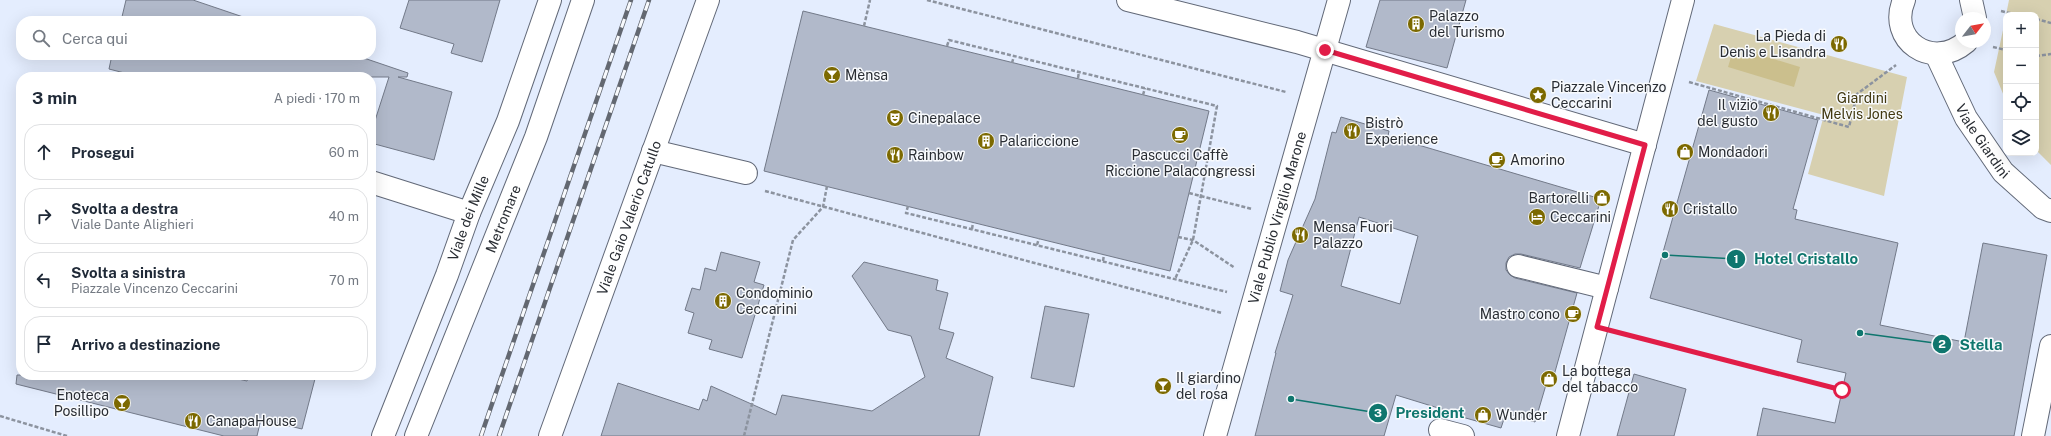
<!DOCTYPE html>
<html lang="it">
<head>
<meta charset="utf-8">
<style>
	:root { --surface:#fff; --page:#f6f6f7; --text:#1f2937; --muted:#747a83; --line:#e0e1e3 }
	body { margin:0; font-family:"Public Sans",sans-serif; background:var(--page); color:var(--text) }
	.controls { position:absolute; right:12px; top:12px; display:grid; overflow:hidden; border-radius:8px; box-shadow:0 4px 16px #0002 }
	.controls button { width:36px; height:36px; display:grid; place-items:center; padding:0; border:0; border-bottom:1px solid var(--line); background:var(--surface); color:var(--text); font:20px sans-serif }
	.compass { position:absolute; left:1955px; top:12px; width:36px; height:36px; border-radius:50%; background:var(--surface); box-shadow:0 4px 16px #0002; rotate:59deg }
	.stop { position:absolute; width:12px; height:12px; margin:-9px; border:3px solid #e11d48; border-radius:50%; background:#fff }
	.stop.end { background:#e11d48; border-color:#fff; box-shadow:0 1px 4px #0008 }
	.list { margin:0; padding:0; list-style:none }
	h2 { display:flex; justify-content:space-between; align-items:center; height:52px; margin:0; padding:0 16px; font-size:17px }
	h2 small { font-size:13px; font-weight:400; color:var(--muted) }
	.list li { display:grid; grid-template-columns:26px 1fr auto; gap:12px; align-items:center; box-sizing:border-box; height:56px; margin:0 8px 8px; padding:0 8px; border:1px solid var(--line); border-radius:16px }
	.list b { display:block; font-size:15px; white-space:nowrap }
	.list p { margin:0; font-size:13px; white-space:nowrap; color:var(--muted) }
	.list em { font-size:13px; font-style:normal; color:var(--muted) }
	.icon { flex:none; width:22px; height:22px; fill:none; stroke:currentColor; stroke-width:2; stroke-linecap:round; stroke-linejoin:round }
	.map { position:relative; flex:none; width:2051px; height:436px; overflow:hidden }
	.search { position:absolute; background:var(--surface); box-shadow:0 4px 16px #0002; left:16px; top:16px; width:360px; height:44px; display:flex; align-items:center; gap:10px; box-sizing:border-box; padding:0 14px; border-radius:16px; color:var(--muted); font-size:15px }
	.panel { position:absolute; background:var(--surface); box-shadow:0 4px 16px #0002; left:16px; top:72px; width:360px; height:308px; border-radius:16px }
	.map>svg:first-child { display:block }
</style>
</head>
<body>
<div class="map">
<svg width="2051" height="436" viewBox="0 0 2051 436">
	<rect width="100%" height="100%" fill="#e4edfe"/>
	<path fill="#d7d0b0" d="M2009 0H2051V165L2036 150V15H2006Z
		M2006 16V101L1994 72Z
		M1714 24 1907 77 1884 196 1808 174 1824 115 1696 81Z"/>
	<path fill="#cbbf8d" d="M1734 47 1800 67 1794 87 1728 67Z"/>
	<path fill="#b1b9ca" stroke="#727988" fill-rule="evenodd" d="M126 0H193L255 21H121Z
		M409 0H500L482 62 451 53 454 44 400 28Z
		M1380 0H1466L1447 68 1366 47Z
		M803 11 1209 111 1170 271 764 171Z
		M112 55H355L408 73 407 77H398L452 92 434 160 371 143V133L389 77H140L109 69Z
		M1709 90 1818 120 1793 209 1797 210 1795 219 1898 243 1880 325 1964 342 1983 243 2047 255 2014 436H1757L1763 408 1835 423 1846 373 1797 362 1802 340 1650 298Z
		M1341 117 1389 131 1388 136 1601 199 1580 268 1521 254H1515L1509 257 1506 263V270L1510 275 1515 278 1577 293 1553 379 1548 378 1535 422 1506 413 1501 428 1448 413V411L1396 395 1384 436H1255L1276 353H1275L1293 295 1280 291 1288 260 1315 199 1332 132 1336 133ZM1359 217 1418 236 1400 304 1341 286Z
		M721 252 760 262 754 282 764 285 742 358 709 349 712 340 688 333 694 313 685 310 692 288 700 290 705 268 716 271Z
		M864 262 938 280 936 290 948 293 939 329 954 333 946 358 993 377 979 436H601L618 383 699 410 703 399 707 401 711 386 776 415 782 395 872 411 925 377 911 336 888 330 852 276Z
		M1045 306 1089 314 1074 387 1031 378Z
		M1634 374 1686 389 1674 436H1617Z
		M17 375H221L247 381 249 375H316L302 429 261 419 257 436H224L16 384Z"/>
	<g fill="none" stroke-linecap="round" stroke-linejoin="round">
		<g stroke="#626978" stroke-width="24">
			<g id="minor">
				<path d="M1128 0 1297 42 1645 145"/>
				<path d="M1904 0C1887 40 1932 71 1966 42"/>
				<path d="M1971 0 1975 18"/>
				<path id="s1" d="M1936 54 1966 118 2003 172 2043 208 2051 211"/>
				<path d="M653 151 746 173"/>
				<path d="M371 182 469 213"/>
				<path d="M1518 266 1607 288"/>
				<path d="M1440 430 1463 436"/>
				<path id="s2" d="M383 436 447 275 469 213 508 121 550 0"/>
				<path id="s3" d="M416 436 536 137 583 0"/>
				<path id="s4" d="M550 436 708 0"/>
				<path id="s5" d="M1215 436 1339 0"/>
				<path d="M1568 436 1683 0"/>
				<path d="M2033 436 2051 346"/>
			</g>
		</g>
		<path stroke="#8c939f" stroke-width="2.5" stroke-dasharray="4 2" stroke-linecap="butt" d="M927 0 1286 92
			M2001 11 2018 15
			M2036 19 2051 23
			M864 26 870 0
			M947 46 949 40 1217 106 1193 240 1175 279
			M1993 47 2006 50
			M2036 56 2051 54
			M1012 63 1014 56
			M1078 78 1079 72
			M1689 82 1849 127 1857 94 1896 65
			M1143 95 1145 88
			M765 191 1222 313
			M1189 193 1252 209
			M908 206 906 213 1227 292
			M972 229 973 223
			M1178 237 1193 240 1235 268
			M1037 245 1039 238
			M1103 261 1104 255
			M1622 334 1842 390
			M0 416 67 436
			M744 436 793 240 823 207 827 186"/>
		<use href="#minor" stroke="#fff" stroke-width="22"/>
		<g stroke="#636871" stroke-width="4.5">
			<path id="rail" d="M481 436 631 0
				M499 436 649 0"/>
		</g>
		<use href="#rail" stroke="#f8fafd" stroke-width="3" stroke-dasharray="9" stroke-linecap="butt"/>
	</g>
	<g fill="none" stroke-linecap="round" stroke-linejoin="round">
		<path stroke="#e11d48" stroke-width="5" d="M1325 50 1645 145 1597 327 1842 390"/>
	</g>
	<defs>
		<g id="building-disc" transform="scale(0.9)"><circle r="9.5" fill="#7c6900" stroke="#f8fafd"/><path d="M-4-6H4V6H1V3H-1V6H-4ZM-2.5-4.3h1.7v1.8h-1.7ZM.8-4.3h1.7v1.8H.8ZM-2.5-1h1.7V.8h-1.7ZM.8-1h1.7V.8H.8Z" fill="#fff"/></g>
		<g id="restaurant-disc" transform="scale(0.9)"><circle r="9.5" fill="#7c6900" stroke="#f8fafd"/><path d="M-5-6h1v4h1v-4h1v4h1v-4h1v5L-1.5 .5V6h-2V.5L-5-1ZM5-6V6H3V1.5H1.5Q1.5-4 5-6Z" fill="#fff"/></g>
		<g id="bar-disc" transform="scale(0.9)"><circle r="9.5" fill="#7c6900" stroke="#f8fafd"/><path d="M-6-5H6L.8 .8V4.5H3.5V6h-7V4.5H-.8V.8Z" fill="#fff"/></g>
		<g id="sight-disc" transform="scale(0.9)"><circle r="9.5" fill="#7c6900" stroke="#f8fafd"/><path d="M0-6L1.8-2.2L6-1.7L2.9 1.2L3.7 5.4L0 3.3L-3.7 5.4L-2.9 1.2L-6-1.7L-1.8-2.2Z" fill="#fff"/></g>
		<g id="theatre-disc" transform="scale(0.9)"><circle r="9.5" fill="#7c6900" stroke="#f8fafd"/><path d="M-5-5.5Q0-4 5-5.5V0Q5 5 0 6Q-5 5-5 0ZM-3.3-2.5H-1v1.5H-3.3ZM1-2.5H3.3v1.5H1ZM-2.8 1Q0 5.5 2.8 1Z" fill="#fff"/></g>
		<g id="cafe-disc" transform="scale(0.9)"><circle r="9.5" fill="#7c6900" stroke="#f8fafd"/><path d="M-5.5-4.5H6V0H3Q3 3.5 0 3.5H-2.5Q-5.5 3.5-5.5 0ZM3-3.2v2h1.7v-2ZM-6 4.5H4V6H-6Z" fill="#fff"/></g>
		<g id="shop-disc" transform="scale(0.9)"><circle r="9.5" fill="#7c6900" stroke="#f8fafd"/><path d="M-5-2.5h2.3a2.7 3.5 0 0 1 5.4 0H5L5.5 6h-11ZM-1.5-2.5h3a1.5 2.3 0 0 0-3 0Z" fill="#fff"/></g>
		<g id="hotel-disc" transform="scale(0.9)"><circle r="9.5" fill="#7c6900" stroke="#f8fafd"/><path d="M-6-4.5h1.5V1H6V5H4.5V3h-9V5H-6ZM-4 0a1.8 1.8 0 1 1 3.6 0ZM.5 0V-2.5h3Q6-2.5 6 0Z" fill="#fff"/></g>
	</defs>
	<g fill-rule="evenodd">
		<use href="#building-disc" x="1416" y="24"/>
		<use href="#restaurant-disc" x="1839" y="44"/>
		<use href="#bar-disc" x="832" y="75"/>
		<use href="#sight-disc" x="1538" y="95"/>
		<use href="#restaurant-disc" x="1771" y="113"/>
		<use href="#theatre-disc" x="895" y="118"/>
		<use href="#restaurant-disc" x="1352" y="131"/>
		<use href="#cafe-disc" x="1180" y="135"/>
		<use href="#building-disc" x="986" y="141"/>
		<use href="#shop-disc" x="1685" y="152"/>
		<use href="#restaurant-disc" x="895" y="155"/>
		<use href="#cafe-disc" x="1497" y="160"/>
		<use href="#shop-disc" x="1602" y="198"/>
		<use href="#restaurant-disc" x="1670" y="209"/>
		<use href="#hotel-disc" x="1537" y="217"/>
		<use href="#restaurant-disc" x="1300" y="235"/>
		<use href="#building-disc" x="723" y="301"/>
		<use href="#cafe-disc" x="1573" y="314"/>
		<use href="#shop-disc" x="1549" y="379"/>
		<use href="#bar-disc" x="1163" y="386"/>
		<use href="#bar-disc" x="122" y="403"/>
		<use href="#shop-disc" x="1483" y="415"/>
		<use href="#restaurant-disc" x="193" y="421"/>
	</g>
	<g text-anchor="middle" stroke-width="3" stroke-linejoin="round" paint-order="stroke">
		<g font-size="14" fill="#292d33" stroke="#f8fafd" text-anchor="start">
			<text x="1429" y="21">Palazzo<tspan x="1429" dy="16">del Turismo</tspan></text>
			<text x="1826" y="41" text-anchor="end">La Pieda di<tspan x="1826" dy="16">Denis e Lisandra</tspan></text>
			<text x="845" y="80">Mènsa</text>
			<text x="1551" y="92">Piazzale Vincenzo<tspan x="1551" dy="16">Ceccarini</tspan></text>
			<text x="1758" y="110" text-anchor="end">Il vizio<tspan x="1758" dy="16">del gusto</tspan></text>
			<text x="908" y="123">Cinepalace</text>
			<text x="1365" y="128">Bistrò<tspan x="1365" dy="16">Experience</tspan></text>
			<text x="999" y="146">Palariccione</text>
			<text x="1698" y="157">Mondadori</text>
			<text x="908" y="160">Rainbow</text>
			<text x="1180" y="160" text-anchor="middle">Pascucci Caffè<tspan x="1180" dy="16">Riccione Palacongressi</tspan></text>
			<text x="1510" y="165">Amorino</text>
			<text x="1589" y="203" text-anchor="end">Bartorelli</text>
			<text x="1683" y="214">Cristallo</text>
			<text x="1550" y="222">Ceccarini</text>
			<text x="1313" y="232">Mensa Fuori<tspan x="1313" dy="16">Palazzo</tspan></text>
			<text x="736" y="298">Condominio<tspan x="736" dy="16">Ceccarini</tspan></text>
			<text x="1560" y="319" text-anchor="end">Mastro cono</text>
			<text x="1562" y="376">La bottega<tspan x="1562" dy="16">del tabacco</tspan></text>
			<text x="1176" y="383">Il giardino<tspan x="1176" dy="16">del rosa</tspan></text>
			<text x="109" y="400" text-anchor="end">Enoteca<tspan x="109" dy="16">Posillipo</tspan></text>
			<text x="1496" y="420">Wunder</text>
			<text x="206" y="426">CanapaHouse</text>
		</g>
		<g font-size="14" fill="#413810" stroke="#f8fafd">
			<text x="1862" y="103">Giardini<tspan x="1862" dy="16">Melvis Jones</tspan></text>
		</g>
		<g font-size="14" fill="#292d33" stroke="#f8fafd">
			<text dy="5" stroke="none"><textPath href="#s1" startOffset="99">Viale Giardini</textPath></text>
			<text dy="5" stroke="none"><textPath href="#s4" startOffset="232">Viale Gaio Valerio Catullo</textPath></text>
			<text dy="5" stroke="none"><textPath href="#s5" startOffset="227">Viale Publio Virgilio Marone</textPath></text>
			<text dy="5" stroke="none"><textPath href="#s2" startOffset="234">Viale dei Mille</textPath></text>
			<text dy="5" stroke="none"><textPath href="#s3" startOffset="234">Metromare</textPath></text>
		</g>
	</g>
	<path fill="none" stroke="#0f766e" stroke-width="1.5" d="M1665 255L1736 259M1860 333L1942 344M1291 399L1378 413"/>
	<g fill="#0f766e" stroke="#f8fafd" stroke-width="1.5">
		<circle cx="1665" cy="255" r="4"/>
		<circle cx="1860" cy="333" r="4"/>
		<circle cx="1291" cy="399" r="4"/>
		<circle cx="1736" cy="259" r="10"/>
		<circle cx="1942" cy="344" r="10"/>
		<circle cx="1378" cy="413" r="10"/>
	</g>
	<g font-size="12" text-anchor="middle" font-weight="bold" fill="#fff">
		<text x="1736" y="263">1</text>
		<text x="1942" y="348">2</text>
		<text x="1378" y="417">3</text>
	</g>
	<g font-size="15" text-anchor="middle" font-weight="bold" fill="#0f766e" stroke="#f8fafd" stroke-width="3" stroke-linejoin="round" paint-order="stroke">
		<text x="1806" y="264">Hotel Cristallo</text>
		<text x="1981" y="350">Stella</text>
		<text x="1430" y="418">President</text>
	</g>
</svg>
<div class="controls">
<button>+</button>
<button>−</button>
<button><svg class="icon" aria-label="locate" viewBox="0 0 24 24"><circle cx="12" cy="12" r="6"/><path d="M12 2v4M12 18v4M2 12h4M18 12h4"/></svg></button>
<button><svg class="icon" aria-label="layers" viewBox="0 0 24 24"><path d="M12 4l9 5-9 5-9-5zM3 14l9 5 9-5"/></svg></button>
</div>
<svg class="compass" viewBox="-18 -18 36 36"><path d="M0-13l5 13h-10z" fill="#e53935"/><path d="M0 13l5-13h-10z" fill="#747a83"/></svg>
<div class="stop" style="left:1842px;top:390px"></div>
<div class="stop end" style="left:1325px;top:50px"></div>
<div class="search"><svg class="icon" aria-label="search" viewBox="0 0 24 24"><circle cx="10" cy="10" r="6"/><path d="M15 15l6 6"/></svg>Cerca qui</div>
<section class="panel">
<h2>3 min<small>A piedi · 170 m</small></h2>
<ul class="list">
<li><svg class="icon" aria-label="ahead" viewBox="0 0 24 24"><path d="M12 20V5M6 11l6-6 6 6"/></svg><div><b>Prosegui</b></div><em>60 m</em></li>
<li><svg class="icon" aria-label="right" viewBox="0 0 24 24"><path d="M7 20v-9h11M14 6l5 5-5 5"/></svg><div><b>Svolta a destra</b><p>Viale Dante Alighieri</p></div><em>40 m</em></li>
<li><svg class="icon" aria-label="left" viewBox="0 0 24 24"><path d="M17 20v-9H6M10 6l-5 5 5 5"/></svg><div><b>Svolta a sinistra</b><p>Piazzale Vincenzo Ceccarini</p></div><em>70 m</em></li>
<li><svg class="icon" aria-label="arrive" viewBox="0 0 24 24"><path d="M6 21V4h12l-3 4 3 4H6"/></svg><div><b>Arrivo a destinazione</b></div></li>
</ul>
</section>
</div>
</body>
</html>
